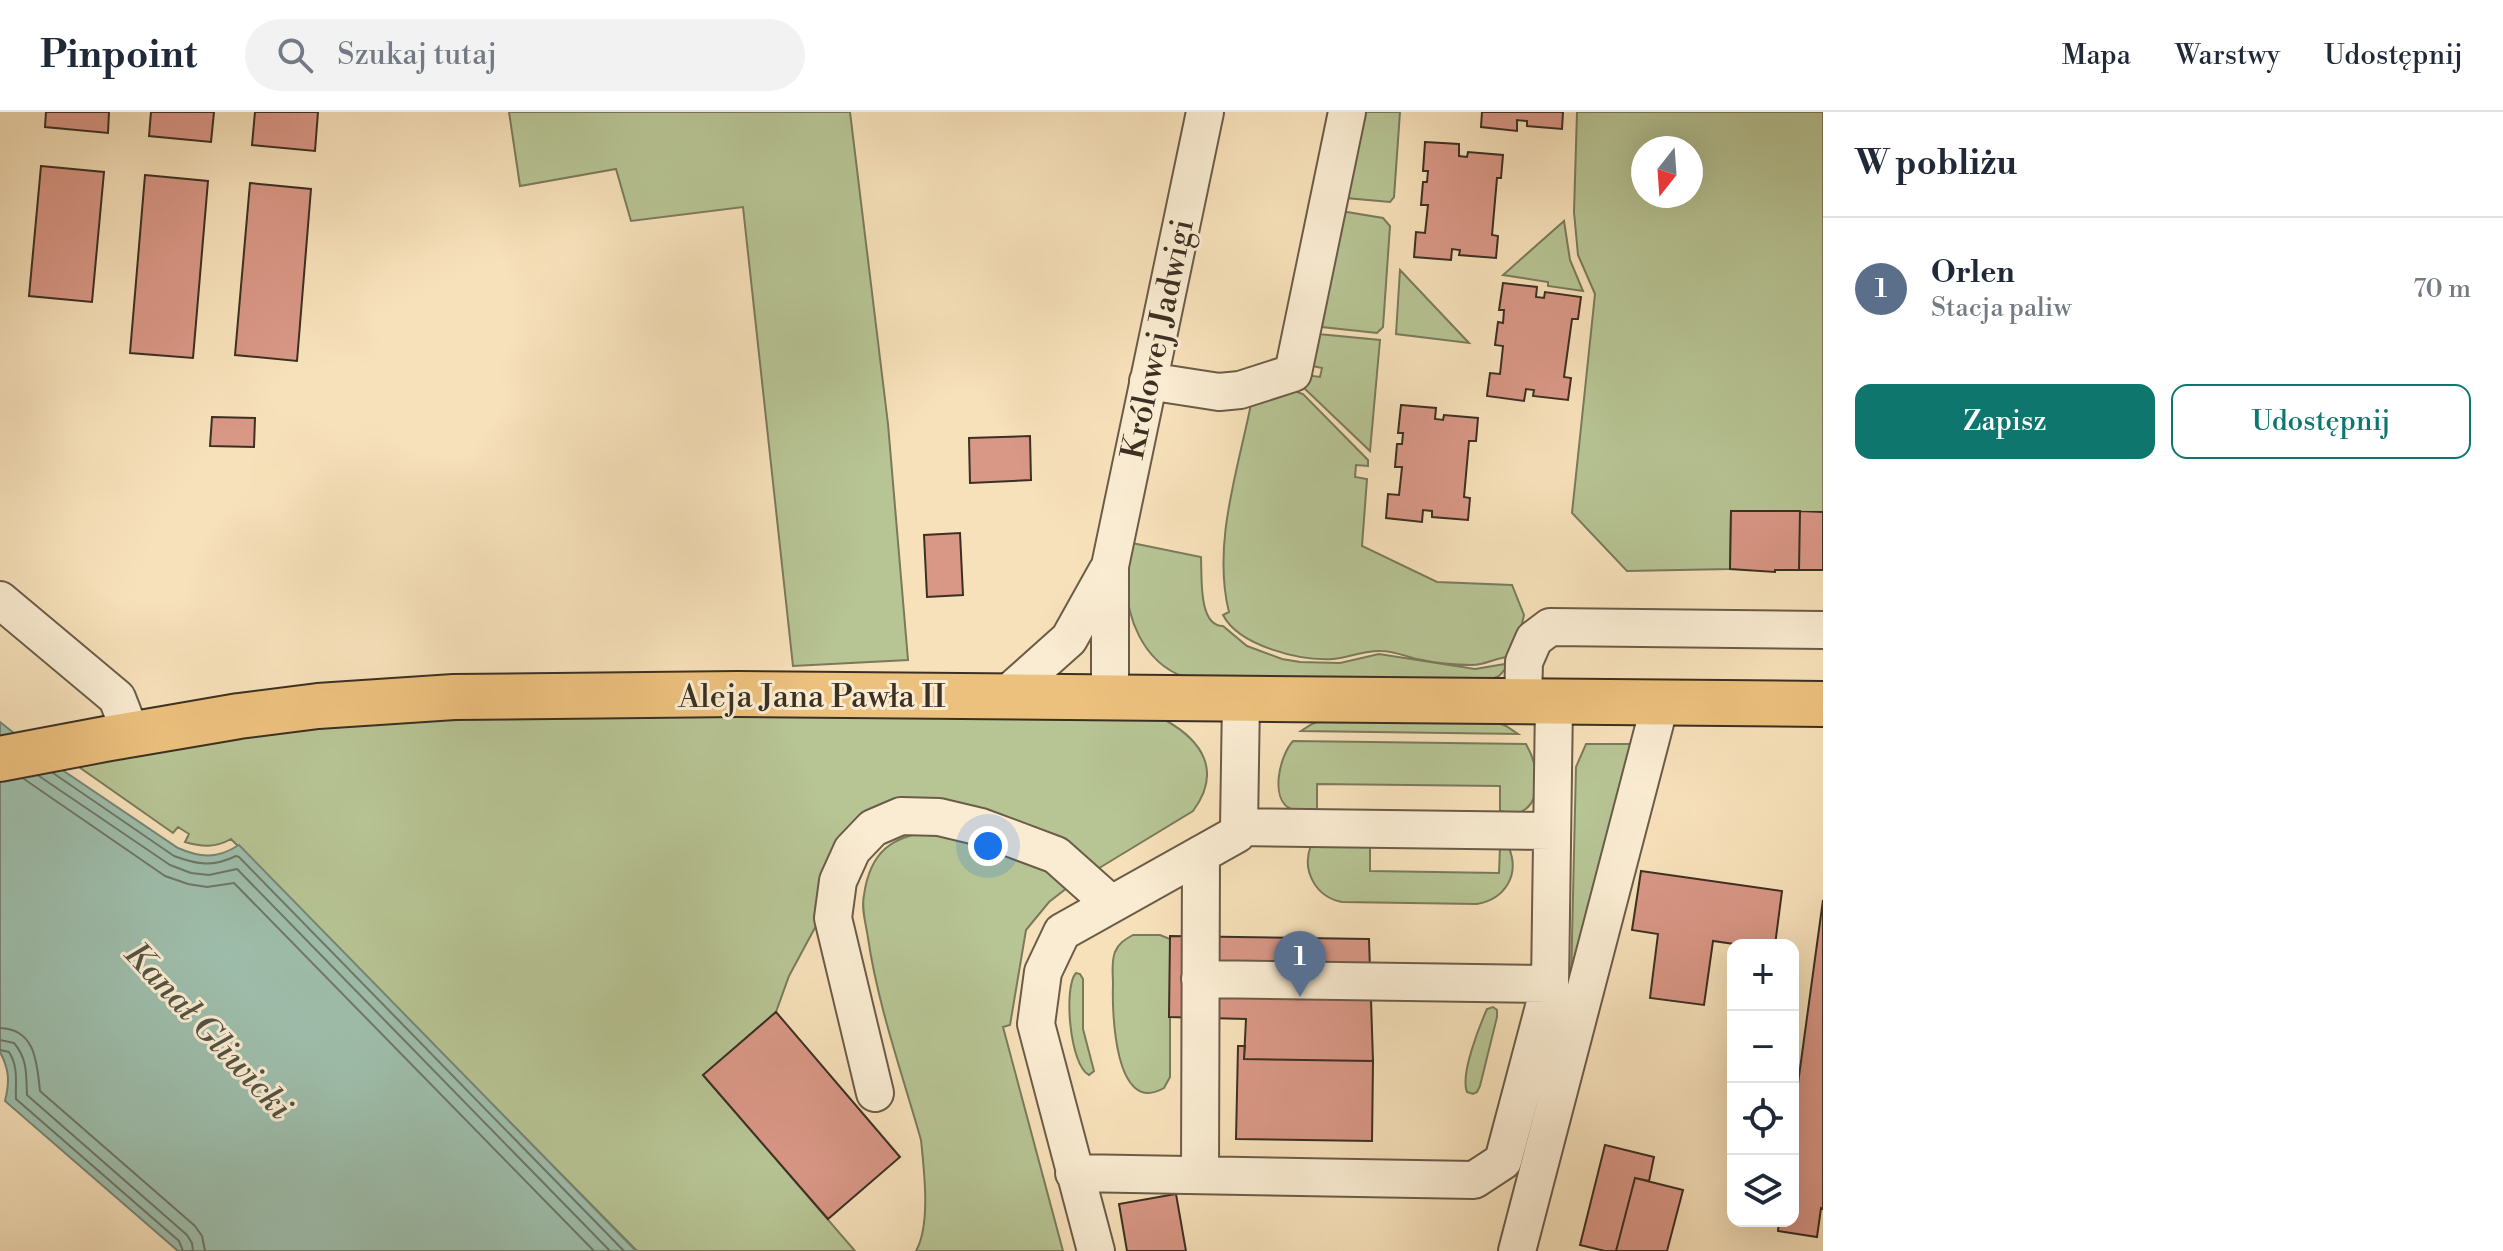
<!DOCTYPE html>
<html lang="pl">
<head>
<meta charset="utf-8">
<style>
	:root { --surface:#fff; --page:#f2f2f3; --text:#1f2937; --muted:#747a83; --line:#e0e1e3; --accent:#0f766e }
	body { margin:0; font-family:"Libre Bodoni",serif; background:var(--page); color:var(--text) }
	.controls { position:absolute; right:24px; bottom:24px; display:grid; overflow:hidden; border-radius:16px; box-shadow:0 8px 32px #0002 }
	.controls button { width:72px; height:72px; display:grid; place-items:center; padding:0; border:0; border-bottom:2px solid var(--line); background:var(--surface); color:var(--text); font:40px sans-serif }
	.compass { position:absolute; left:1631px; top:24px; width:72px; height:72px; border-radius:50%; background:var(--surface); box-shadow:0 8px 32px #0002; rotate:197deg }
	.you { position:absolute; left:988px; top:734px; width:28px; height:28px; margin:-20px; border:6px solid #fff; border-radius:50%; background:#1a73e8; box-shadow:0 0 0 12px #1a73e833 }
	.badge { display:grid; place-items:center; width:52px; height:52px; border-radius:50%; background:var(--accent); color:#fff; font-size:26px; font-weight:700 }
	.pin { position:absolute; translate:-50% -66px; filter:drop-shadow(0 2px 4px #0008) }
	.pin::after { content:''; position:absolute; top:42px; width:28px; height:24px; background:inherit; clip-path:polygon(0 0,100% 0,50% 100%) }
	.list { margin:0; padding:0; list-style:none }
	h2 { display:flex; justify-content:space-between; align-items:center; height:104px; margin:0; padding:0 32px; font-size:34px }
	h2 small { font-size:26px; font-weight:400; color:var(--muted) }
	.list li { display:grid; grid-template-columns:52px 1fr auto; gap:24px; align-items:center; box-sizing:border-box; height:144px; padding:0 32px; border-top:2px solid var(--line) }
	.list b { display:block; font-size:30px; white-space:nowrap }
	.list p { margin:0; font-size:26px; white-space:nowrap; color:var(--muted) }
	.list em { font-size:26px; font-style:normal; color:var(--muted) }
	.actions { display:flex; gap:16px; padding:24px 32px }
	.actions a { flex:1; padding:18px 0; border:2px solid var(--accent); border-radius:16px; text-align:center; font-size:28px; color:var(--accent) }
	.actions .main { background:var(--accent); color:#fff }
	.icon { flex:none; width:44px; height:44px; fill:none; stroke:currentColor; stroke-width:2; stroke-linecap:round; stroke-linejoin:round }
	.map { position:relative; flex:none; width:1823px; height:1139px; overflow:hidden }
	header { display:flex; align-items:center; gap:48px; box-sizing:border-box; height:112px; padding:0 40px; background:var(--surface); border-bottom:2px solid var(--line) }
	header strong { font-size:38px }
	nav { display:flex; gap:44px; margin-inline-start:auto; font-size:28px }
	.search { width:560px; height:72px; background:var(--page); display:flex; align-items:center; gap:20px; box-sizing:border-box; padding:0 28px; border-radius:44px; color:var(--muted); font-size:30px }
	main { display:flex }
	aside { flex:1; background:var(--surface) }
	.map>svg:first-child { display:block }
</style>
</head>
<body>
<header>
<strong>Pinpoint</strong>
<div class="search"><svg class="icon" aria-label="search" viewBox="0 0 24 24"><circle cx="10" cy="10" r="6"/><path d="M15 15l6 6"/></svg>Szukaj tutaj</div>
<nav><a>Mapa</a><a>Warstwy</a><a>Udostępnij</a></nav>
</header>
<main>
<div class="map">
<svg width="1823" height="1139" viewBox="0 0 1823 1139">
	<rect width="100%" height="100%" fill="#f7e1ba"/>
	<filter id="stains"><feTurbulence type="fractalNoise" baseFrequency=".0025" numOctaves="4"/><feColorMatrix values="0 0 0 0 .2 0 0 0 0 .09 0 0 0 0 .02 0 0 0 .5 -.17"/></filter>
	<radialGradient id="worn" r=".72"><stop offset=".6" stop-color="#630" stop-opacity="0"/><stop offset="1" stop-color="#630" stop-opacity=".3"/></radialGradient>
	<path fill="#b7c494" stroke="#7a7a5b" stroke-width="2" fill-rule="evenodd" d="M509 0H850L888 312 908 548 793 554 743 95 631 109 616 57 520 74Z
		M1361 0H1400L1394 85 1390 90 1346 86Z
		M1577 0H1823V400L1731 399 1730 457 1627 459 1572 401 1595 182 1578 143 1574 100ZM1643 36H1691V84H1643Z
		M1347 100 1383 106 1390 114 1383 215 1377 221 1322 215 1342 103Z
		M1564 109 1570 148 1583 179 1548 174V170L1503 163Z
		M1400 158 1469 231 1396 222Z
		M1318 222 1380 228 1370 339 1305 277 1303 271 1306 263 1320 265 1322 256 1308 253Z
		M1294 279 1303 282 1368 348V354L1356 353 1355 365 1367 367 1362 434 1437 470 1512 473 1524 503 1514 545C1500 543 1487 553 1472 553 1454 553 1435 551 1417 547 1405 544 1393 539 1381 539 1364 538 1349 546 1333 547 1300 549 1239 534 1223 503L1229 500C1212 432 1238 358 1251 292Z
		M1132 431 1201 445C1202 464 1198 514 1223 514L1247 534 1282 547 1300 550 1340 551 1379 542 1475 557 1511 551 1499 564 1480 572 1184 565C1143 550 1124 504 1127 462 1127 452 1130 442 1132 431Z
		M705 603 1165 608C1203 629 1222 660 1193 699L1091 761 899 695 818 810 789 864 776 900 703 963 855 1139H637L231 727C215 736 202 735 185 730L189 722 178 715 173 721 79 655 240 623 328 613 416 608Z
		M1324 607 1493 609 1506 614 1518 622 1301 619 1312 612Z
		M1293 629 1526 632C1538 653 1546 692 1516 702L1500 699V674L1317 672V701C1309 700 1298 701 1291 697 1269 687 1280 643 1293 629Z
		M1586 632H1632L1515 1139H1499L1571 869 1576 655Z
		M933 720 1023 740 1072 772 1049 790 1026 818 1010 913 1003 915 1063 1139H916C931 1112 924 1058 921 1028 902 961 878 894 868 826 866 812 861 797 864 783 870 740 892 723 933 720Z
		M1370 730V759L1499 761 1500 734 1509 736C1520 763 1505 787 1477 792L1342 790C1316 785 1301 759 1311 733Z
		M1133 823H1160L1170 827V965L1164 976C1114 1005 1112 898 1113 872 1113 862 1111 850 1115 840 1119 831 1124 828 1133 823Z
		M1076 861 1080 862 1083 867V917L1094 959 1089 963C1070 954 1063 875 1076 861Z
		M1493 895 1497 898V905L1480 974 1477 980 1473 982 1467 980C1460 963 1479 915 1487 897Z"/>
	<path fill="#9ebeac" stroke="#778575" stroke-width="2" d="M0 610 52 651 178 736C201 746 217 747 239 733L636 1139H178L5 989C10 969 9 957 0 940Z"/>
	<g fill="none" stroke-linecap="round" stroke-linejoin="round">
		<path stroke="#6d7767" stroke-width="2" d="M53 661 174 744C198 753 213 755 236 744L239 745 624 1139
			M39 664 170 753 191 761 209 763 237 757 610 1139
			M24 667 165 764 188 772 207 775 234 771 594 1139
			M0 916C36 917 37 952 40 979L195 1114 202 1124 205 1139
			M0 928 14 931C28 947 26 964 27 983L187 1123 192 1131 193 1139
			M0 938 9 940C19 956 15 970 16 987L179 1129 183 1139"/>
	</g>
	<path fill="#d99786" stroke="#3c3022" stroke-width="2" d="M46 0H109L108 21 45 15Z
		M151 0H214L211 30 149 24Z
		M255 0H318L315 39 252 33Z
		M1482 0H1563L1562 17 1527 14V9L1517 8V19L1481 15Z
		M1425 30 1459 32V44L1467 45 1468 40 1503 43 1501 66H1497L1492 123 1498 124 1496 146 1459 143 1460 138 1452 137 1451 148 1414 145 1416 120 1425 121 1428 93H1421L1423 70H1427L1428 59H1423Z
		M41 54 104 60 92 190 29 184Z
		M145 63 208 69 193 246 130 241Z
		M250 71 311 77 297 249 235 243Z
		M1503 171 1537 175 1536 185 1544 186 1545 180 1581 185 1578 207H1572L1564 265 1571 266 1568 288 1533 284 1534 278 1526 277 1524 289 1487 284 1490 261 1500 262 1503 234 1495 233 1498 210 1503 211 1504 198H1499Z
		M1401 293 1436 296 1435 307 1443 308 1444 303 1478 306 1476 329H1469L1464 385 1470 386 1468 408 1432 405V399L1423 398 1422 410 1386 406 1388 382 1399 383 1402 355H1395L1397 332H1402L1403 321H1398Z
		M212 305 255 306 254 335 210 334Z
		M1030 324 1031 368 970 371 969 326Z
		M1731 399H1800L1799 458H1775V460L1730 457Z
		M1800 399 1823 400V458H1799Z
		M960 421 963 483 927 485 924 423Z
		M1641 759 1782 779 1775 833H1741L1713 829 1704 893 1650 886 1658 822 1632 818Z
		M1823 788V1097L1821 1096 1817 1125 1778 1119 1779 1109H1793V1008Z
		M1170 824 1369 827 1373 949 1244 947 1246 907 1169 905Z
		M776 900 900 1045 828 1107 703 963Z
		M1238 934H1245L1244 947 1373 949 1372 1029 1236 1027Z
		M1605 1033 1654 1045 1649 1069 1635 1066 1616 1139H1605L1580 1133Z
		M1635 1066 1683 1078 1667 1139H1616Z
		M1176 1082 1186 1139H1127L1119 1092Z"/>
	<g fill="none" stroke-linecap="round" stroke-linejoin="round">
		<g stroke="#6b5c48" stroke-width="40">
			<path id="minor" d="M1148 269 1219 280 1240 278 1293 261 1347 0
				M0 488 117 586 131 622
				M1004 585 1069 527 1107 459
				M1110 585V454L1205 0
				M1523 591 1524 550 1534 527 1550 515 1823 518
				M1239 715 1552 719
				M1200 867 1550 872
				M875 981 833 806 838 769 852 738 873 716 901 704 939 705 981 715 1056 743 1111 792
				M1074 1061 1474 1068 1503 1049 1550 872 1554 591
				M1200 1063 1201 742
				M1096 1139 1036 912 1043 860 1062 820 1237 722 1239 715 1241 588
				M1517 1139 1660 592"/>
		</g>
		<g stroke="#3c3022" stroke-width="48">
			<path id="major" d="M0 647 105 627 239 604 318 594 454 585 738 582 1823 592"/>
		</g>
		<use href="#minor" stroke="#faecd2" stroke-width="36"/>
		<use href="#major" stroke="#ecc07d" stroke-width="44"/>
	</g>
	<g text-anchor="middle" stroke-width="6" stroke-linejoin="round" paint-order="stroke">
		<g font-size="32" fill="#3c3022" stroke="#faecd2">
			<text transform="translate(1157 227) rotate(-78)" y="11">Królowej Jadwigi</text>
			<text x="812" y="595">Aleja Jana Pawła II</text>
		</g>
		<g font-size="34" font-style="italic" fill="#545444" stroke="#faecd2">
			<text transform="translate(209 918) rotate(47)" y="12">Kanał Gliwicki</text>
		</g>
	</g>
	<rect width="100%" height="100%" filter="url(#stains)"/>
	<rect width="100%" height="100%" fill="url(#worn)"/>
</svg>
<div class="controls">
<button>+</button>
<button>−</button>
<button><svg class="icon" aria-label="locate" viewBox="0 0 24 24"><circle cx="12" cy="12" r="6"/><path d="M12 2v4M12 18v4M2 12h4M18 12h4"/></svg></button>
<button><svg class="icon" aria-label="layers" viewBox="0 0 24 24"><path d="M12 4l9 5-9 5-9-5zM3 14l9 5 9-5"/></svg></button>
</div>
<svg class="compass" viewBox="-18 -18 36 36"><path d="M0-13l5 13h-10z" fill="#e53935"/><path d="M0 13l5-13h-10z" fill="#747a83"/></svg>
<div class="you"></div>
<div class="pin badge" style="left:1300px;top:885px;background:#5c6f8a">1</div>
</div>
<aside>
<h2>W pobliżu<small></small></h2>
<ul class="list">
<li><span class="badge" style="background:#5c6f8a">1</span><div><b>Orlen</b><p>Stacja paliw</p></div><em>70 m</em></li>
</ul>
<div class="actions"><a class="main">Zapisz</a><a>Udostępnij</a></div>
</aside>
</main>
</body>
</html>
